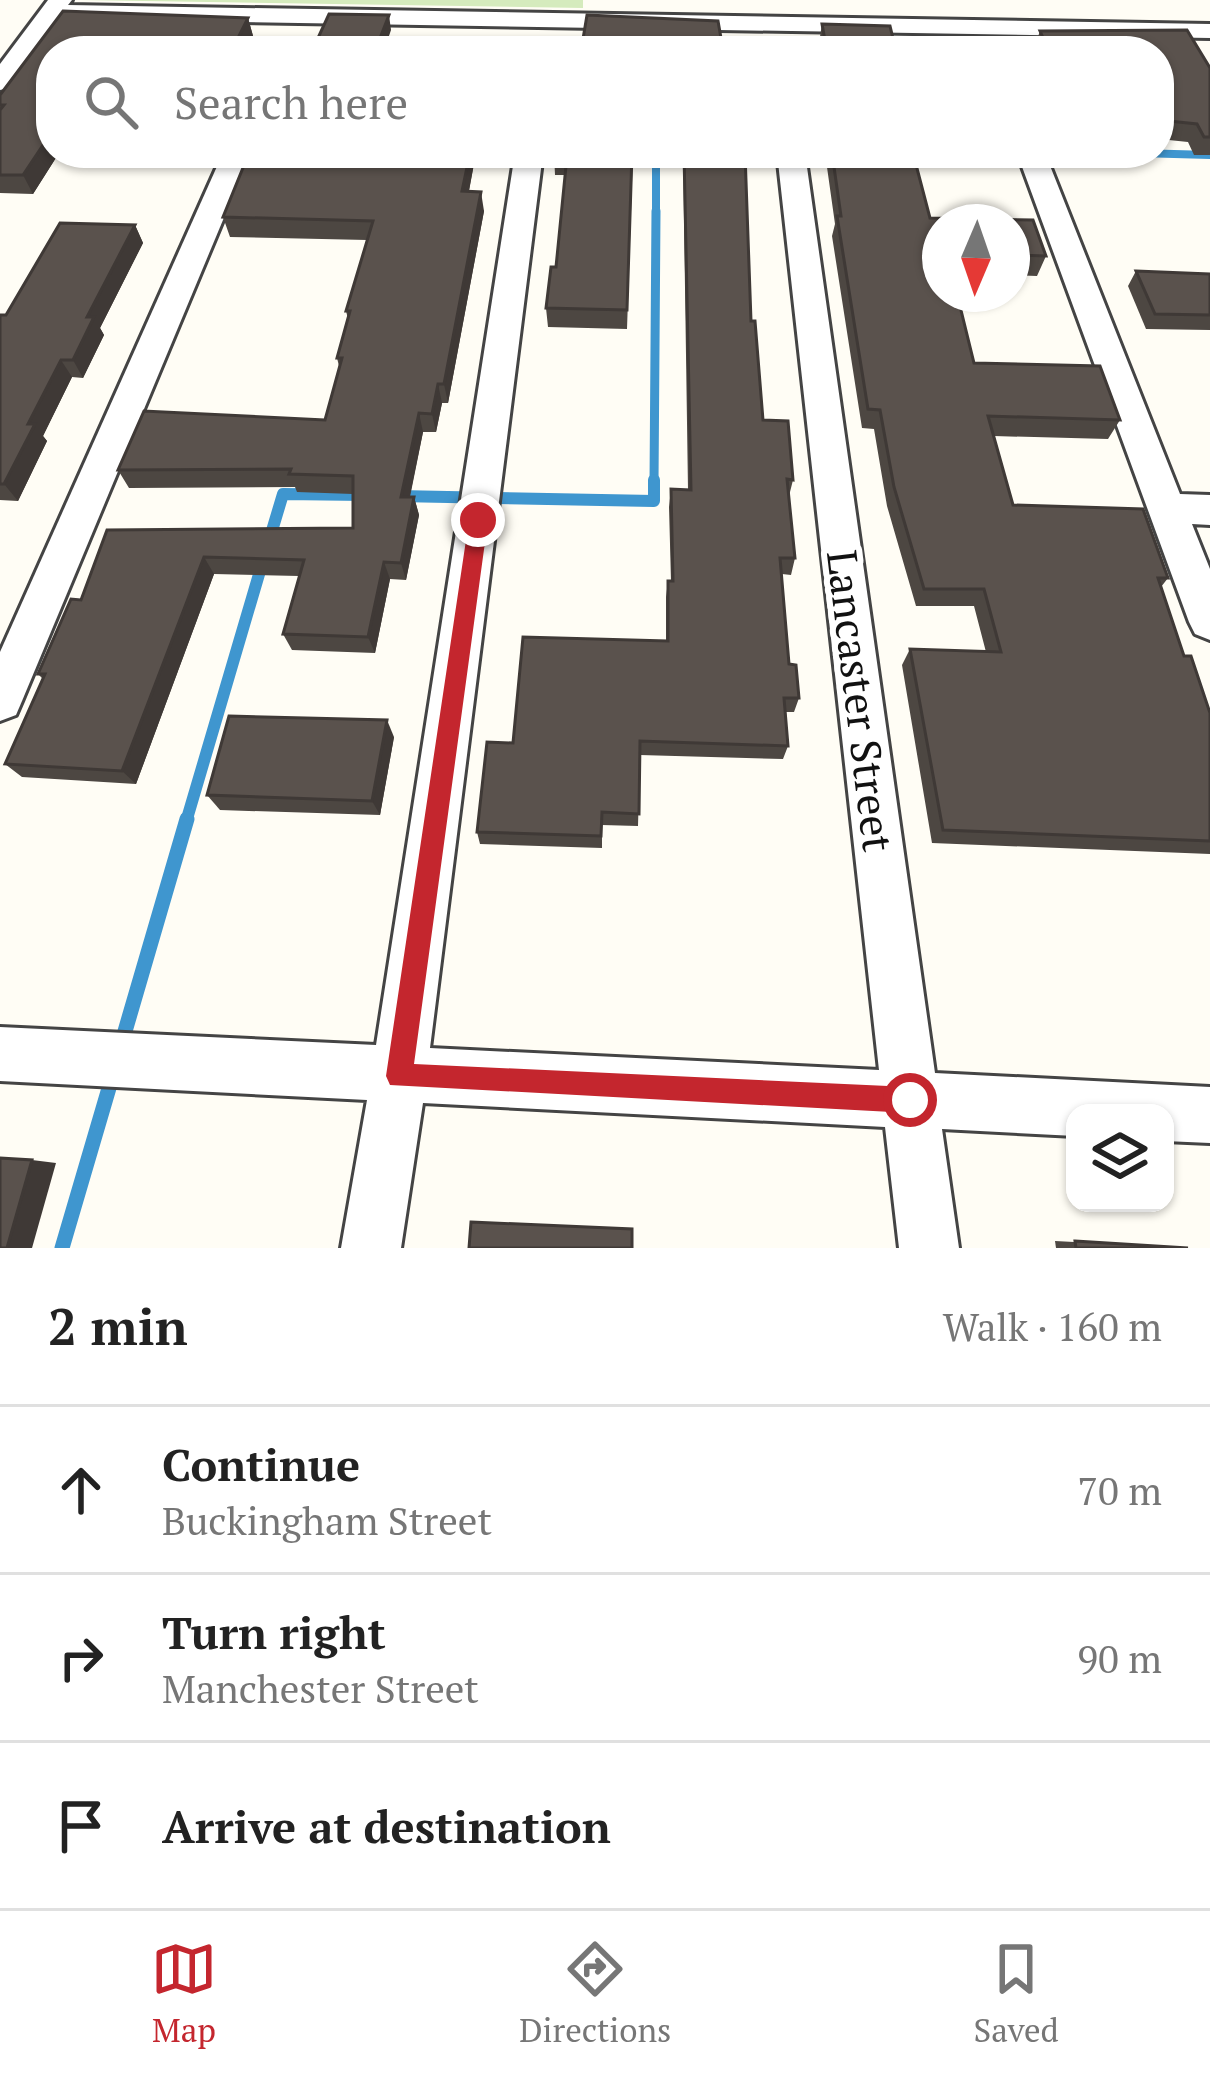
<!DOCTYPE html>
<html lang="en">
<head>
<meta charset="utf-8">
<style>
  body { margin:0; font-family:"PT Serif",serif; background:#f6f6f6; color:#222 }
  .controls { position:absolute; right:36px; bottom:36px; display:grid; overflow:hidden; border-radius:24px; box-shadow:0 3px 9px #0004 }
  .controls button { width:108px; height:108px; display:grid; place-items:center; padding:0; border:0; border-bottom:3px solid #e0e0e0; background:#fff; color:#222; font:60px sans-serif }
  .compass { position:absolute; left:922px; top:204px; width:108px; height:108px; border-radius:50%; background:#fff; box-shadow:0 3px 9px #0004; rotate:182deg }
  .stop { position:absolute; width:36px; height:36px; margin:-27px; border:9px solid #c4262e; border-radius:50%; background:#fff }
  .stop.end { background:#c4262e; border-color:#fff; box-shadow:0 3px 12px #0008 }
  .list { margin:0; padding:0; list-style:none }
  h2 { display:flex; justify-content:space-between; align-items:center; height:156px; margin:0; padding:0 48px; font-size:51px }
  h2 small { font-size:39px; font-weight:400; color:#767676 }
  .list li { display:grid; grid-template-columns:78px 1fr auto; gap:36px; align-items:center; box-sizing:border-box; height:168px; padding:0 48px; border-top:3px solid #e0e0e0 }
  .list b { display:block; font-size:45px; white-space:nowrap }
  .list p { margin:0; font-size:39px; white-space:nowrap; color:#767676 }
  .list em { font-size:39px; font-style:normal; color:#767676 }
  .icon { flex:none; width:66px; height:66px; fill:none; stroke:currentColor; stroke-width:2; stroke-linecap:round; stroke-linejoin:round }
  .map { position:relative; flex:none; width:1210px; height:1248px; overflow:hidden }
  .search { position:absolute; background:#fff; box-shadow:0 3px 9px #0004; left:36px; right:36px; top:36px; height:132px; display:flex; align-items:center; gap:30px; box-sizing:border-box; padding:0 42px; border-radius:48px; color:#767676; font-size:45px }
  .sheet { height:660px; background:#fff }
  nav { display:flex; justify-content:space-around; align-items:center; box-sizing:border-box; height:168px; border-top:3px solid #e0e0e0; background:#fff; font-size:33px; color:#767676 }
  nav a { display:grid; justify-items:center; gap:6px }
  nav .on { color:#c4262e }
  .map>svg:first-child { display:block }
  .green { fill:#d5ebbd }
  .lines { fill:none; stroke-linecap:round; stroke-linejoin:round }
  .stream-far3 { stroke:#3f96cf; stroke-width:8 }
  .stream-far2 { stroke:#3f96cf; stroke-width:9 }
  .stream-far1 { stroke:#3f96cf; stroke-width:12 }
  .stream { stroke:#3f96cf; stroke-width:15 }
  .street-casing { stroke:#444; stroke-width:6 }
  .street { fill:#fff; fill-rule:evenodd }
  .wall { fill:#4d4742 }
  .shaded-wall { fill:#3f3936 }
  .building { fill:#5a524d; stroke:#3f3936; stroke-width:3 }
  .route { fill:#c4262e }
  .labels { text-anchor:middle; stroke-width:12; stroke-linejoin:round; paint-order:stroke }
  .street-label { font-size:42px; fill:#111; stroke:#fff }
</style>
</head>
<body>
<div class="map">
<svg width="1210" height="1248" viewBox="0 0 1210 1248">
  <rect width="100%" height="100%" fill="#fffdf5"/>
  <path class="green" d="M80,0H583V8Z"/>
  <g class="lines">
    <g class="stream-far3">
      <path d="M1138,153L1210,155"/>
      <path d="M656,214V153"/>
    </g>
    <path class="stream-far2" d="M654,483L656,211"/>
    <g class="stream-far1">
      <path d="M398,496L654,501V480"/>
      <path d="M268,544L283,494L365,495"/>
      <path d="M186,822L262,564"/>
    </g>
    <g class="stream">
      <path d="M121,1045L187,819"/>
      <path d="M62,1248L114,1071"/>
    </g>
    <defs>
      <g id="street">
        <path d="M48,0H72L68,5L1210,24V38L58,19L9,88L0,90V64Z"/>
        <path d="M223,153H251L22,701L16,715L0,721V652Z"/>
        <path d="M515,153H543L430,1048L879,1070L777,153H805L935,1073L1210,1087V1143L1165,1141V1113H1075V1136L942,1129L959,1248H899L885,1127L423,1103L401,1248H341L367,1100L0,1081V1027L376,1045Z"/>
        <path d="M1017,153H1045L1180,494L1210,495V525L1192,524L1210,569V640L1195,634L1189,622Z"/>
      </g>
    </defs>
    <use href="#street" class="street-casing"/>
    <use href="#street" class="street"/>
  </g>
  <g class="wall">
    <path d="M63,11L248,18L253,36L246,51H51V153H59L33,194L0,193V95Z"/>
    <path d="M822,24L896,51H820L819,43Z"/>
    <path d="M1187,30L1210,68V155H1194L1188,142L1159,139V51H1035L1034,48L1040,31Z"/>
    <path d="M249,153H476L469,191L484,211L448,403H442L436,432H423L410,497H414L419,515L406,580L390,579L375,653L292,650L283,634L299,576L214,574L136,784L22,777L5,764L43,679L38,674L81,600L107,530L353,528V494L297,492L295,487L129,488L118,470L325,420L339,366L337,358L348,319L346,311L367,240L230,237L223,217Z"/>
    <path d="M554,153H633L627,329L548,327L546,308L556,267L565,175H555Z"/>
    <path d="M683,153H745L751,321L763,420L793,480L789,496L795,558L791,575L782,574L789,664L799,698L794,712H786L788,746L783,759L640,755L638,826L602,825V848L480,844L477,832L513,743L666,641V597L668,581H671L669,507L671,489L688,490Z"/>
    <path d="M825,153H913L930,218L1033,220L1046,256L1037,276L1012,275V222H940V294H957L974,363L1100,366L1120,420L1108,439L994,436L1013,505L1143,509L1168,578L1161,587L1184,656H1191L1210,713V854L932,843L902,665L910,649L986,652L974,606H916L887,506L874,429L862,428L832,236L835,224Z"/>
    <path d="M135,225L143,243L100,328L104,335L83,378L72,377L43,436L47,441L18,501L0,500V315H6Z"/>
    <path d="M1136,271L1210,274V330L1146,329L1128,286Z"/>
    <path d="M394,737L380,815L220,810L207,795Z"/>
    <path d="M1055,1241L1188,1248H1056Z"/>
  </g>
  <g class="shaded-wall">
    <path d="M389,15L391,30L384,51H375Z"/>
    <path d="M248,18L253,36L246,51H232Z"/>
    <path d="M50,133L51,153H59L33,194L23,175Z"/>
    <path d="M470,153H476L465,211L462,191Z"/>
    <path d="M481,192L484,211L448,403L444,384Z"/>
    <path d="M135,225L143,243L100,328L104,335L83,378L73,360L87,317Z"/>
    <path d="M61,360L72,377L43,436L47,441L18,501L4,484L28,424Z"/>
    <path d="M438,384L442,403L436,432L432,414Z"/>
    <path d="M419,413L423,432L406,514L401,497Z"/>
    <path d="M414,497L419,515L406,580L401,563Z"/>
    <path d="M204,557L214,574L136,784L122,771Z"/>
    <path d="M384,562L390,579L375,653L368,637Z"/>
    <path d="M387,720L394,737L380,815L372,801Z"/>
    <path d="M32,1160L56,1163L32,1248H7Z"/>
  </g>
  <g class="building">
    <path d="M63,11L248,18L232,50L241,51H51V133L23,175H0V110L4,105H0V95Z"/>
    <path d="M329,14L389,15L375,51H312Z"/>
    <path d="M587,15L718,21L721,38L744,39L745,51H581Z"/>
    <path d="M822,24L890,26L896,51H827Z"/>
    <path d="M1187,30L1210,68V137H1204L1197,124L1159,120V51H1049L1040,31Z"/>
    <path d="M249,153H470L462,191L481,192L444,384H438L432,414L419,413L401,497H414L401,563L384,562L368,637L283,634L304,560L204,557L122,771L5,764L45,674H38L71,599L81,600L107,530L353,528V476L289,474L291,469L118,470L144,411L325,420L342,358H337L350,311H346L373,221L223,217Z"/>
    <path d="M554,153H632L627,310L546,308L551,267H556L567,156H554Z"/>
    <path d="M684,153H745L751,321H755L763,420L788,421L793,480L787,479L795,558H780L789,664L796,665L799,698H784L788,746L640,741L639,814L602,812L601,836L477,832L487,742L513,743L523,637L668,641V581H673L671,489L691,490Z"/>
    <path d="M832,153H913L930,218L1033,220L1046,256L1012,255V222H940V294H957L974,363L1100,366L1120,420L988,416L1013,505L1143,509L1168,578H1158L1184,656H1191L1210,713V841L943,830L910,649L1001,652L984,589H924L894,487L880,410L868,409L837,216H841Z"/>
    <path d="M60,223L135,225L87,317H94L73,360H61L28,424H35L4,484H0V315H6Z"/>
    <path d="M1136,271L1210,274V315L1155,314Z"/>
    <path d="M229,716L387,720L372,801L207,795Z"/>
    <path d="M0,1158L32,1160L7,1248H0Z"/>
    <path d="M471,1222L632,1229V1248H469Z"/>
    <path d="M1075,1241L1188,1248H1076Z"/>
  </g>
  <path class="route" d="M478,513L488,520L414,1064L910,1087L919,1091L923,1100L919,1110L910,1113L390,1085L386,1076L469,520Z"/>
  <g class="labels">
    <g class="street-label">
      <text transform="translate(860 701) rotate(83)" y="15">Lancaster Street</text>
    </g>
  </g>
</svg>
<div class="controls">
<button><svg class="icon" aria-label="layers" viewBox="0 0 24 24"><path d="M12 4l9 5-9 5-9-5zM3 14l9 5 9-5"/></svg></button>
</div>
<svg class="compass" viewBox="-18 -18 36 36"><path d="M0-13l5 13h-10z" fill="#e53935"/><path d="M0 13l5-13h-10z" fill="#767676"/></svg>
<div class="stop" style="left:910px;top:1100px"></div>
<div class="stop end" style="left:478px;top:520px"></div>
<div class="search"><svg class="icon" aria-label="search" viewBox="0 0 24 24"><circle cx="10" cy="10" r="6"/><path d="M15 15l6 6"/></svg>Search here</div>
</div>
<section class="sheet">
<h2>2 min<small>Walk · 160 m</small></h2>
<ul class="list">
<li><svg class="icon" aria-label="ahead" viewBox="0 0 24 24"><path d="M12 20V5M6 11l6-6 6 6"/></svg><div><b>Continue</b><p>Buckingham Street</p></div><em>70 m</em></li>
<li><svg class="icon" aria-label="right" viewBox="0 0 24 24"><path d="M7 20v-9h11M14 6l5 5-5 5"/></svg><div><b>Turn right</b><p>Manchester Street</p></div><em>90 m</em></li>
<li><svg class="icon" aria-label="arrive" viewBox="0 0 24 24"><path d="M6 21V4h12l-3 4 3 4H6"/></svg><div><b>Arrive at destination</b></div></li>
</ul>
</section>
<nav>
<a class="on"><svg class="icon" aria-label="map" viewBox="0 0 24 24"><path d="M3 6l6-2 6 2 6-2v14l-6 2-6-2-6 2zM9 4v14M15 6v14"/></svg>Map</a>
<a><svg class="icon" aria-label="directions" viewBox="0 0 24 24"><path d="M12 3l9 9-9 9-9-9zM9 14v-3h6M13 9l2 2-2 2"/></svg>Directions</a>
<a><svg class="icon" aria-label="saved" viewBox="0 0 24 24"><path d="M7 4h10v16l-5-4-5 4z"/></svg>Saved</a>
</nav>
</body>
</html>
